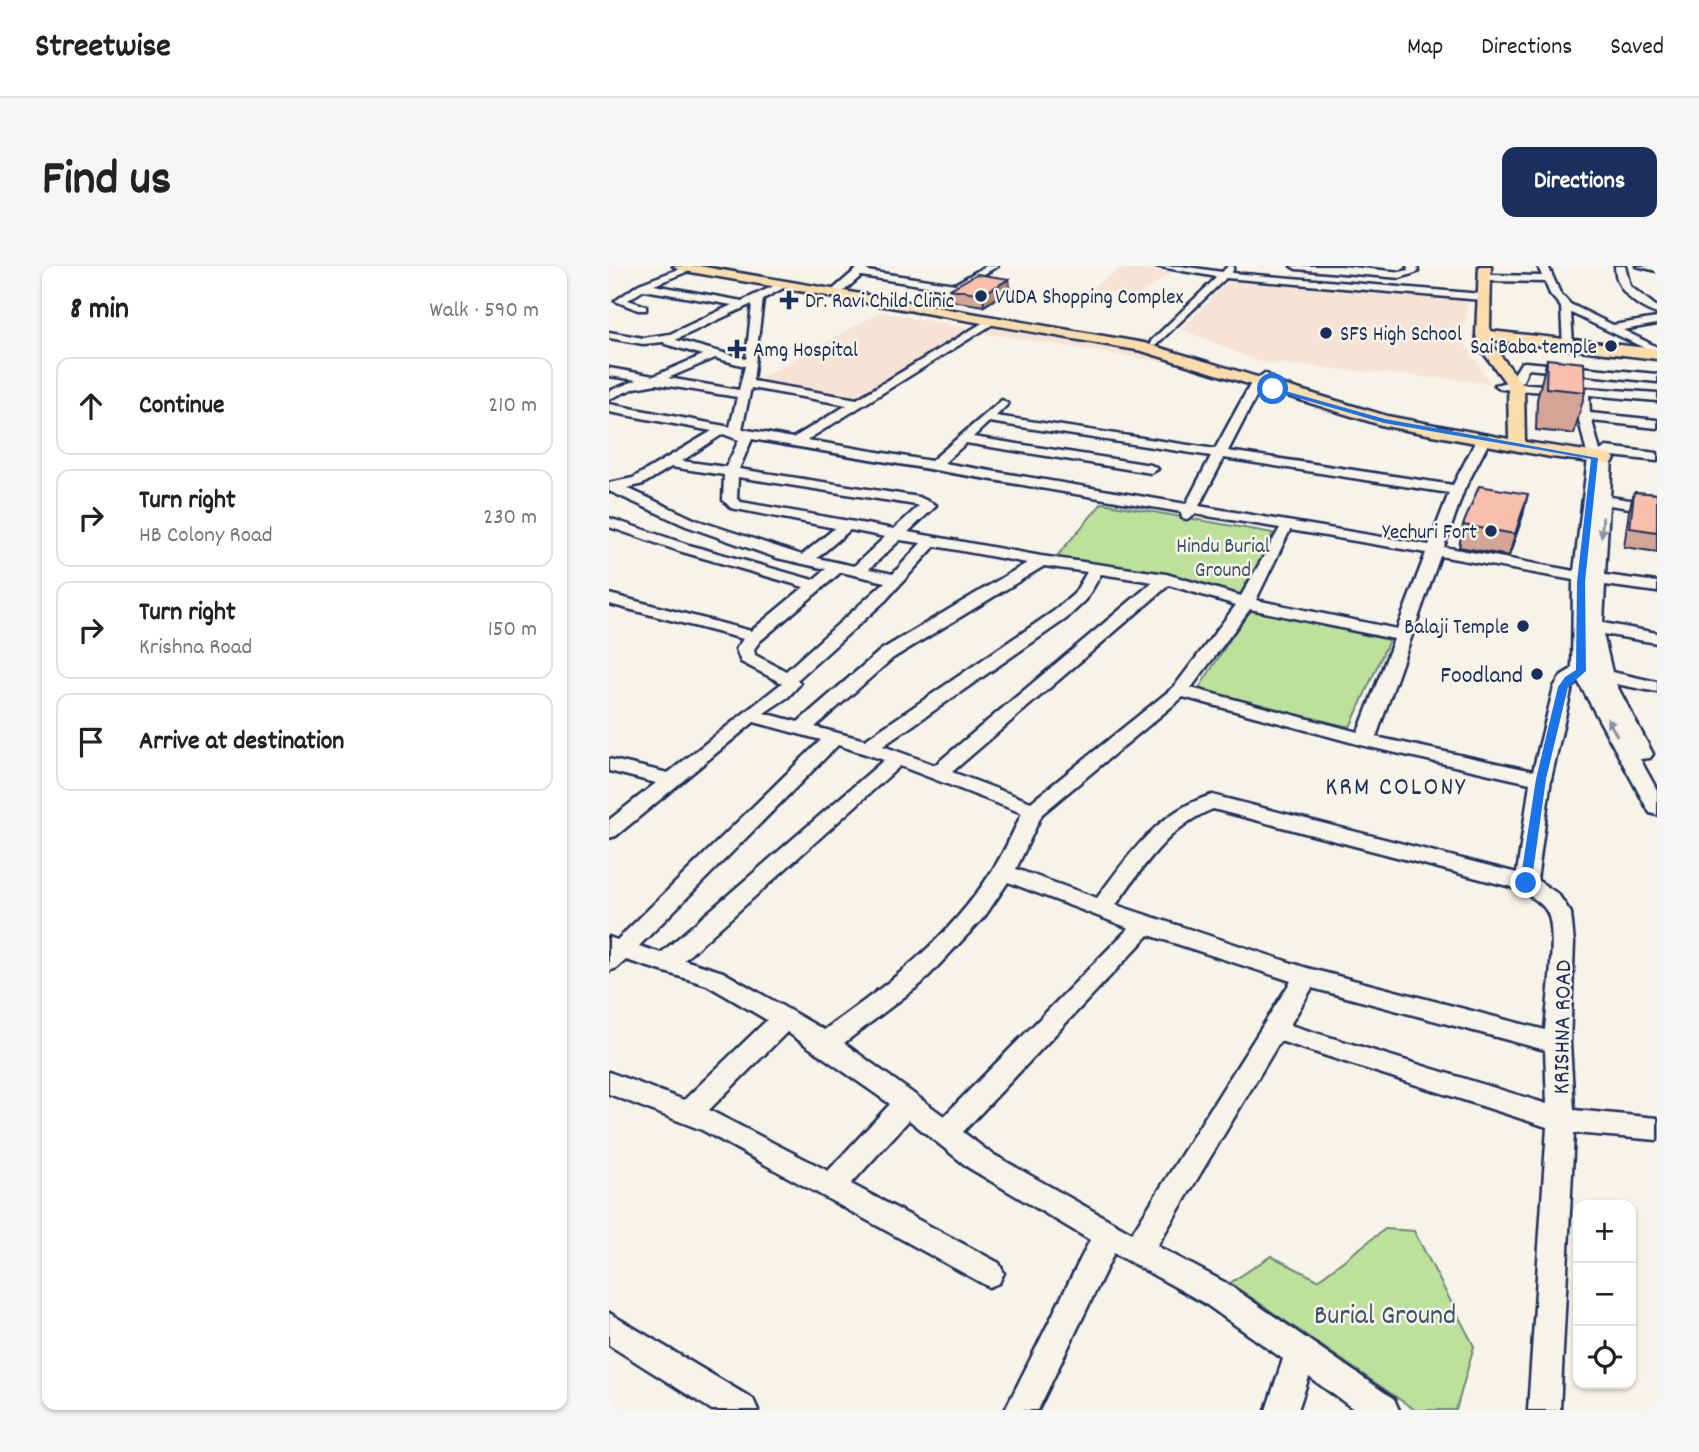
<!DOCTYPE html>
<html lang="en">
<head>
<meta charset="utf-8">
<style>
  body { margin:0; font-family:Dekko,sans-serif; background:#f6f6f6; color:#222 }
  .controls { position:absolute; right:21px; bottom:21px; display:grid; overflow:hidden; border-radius:14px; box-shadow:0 2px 5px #0004 }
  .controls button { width:63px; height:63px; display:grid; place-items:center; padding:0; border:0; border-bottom:2px solid #e0e0e0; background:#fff; color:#222; font:35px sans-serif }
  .stop { position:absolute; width:21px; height:21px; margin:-16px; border:5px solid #1a73e8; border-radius:50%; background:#fff }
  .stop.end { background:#1a73e8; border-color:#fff; box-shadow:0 2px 7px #0008 }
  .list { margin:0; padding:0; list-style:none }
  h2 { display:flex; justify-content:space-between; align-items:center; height:91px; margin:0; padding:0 28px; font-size:30px }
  h2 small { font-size:23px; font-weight:400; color:#767676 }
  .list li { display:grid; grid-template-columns:46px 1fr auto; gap:21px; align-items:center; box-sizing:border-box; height:98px; margin:0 14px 14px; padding:0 14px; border:2px solid #e0e0e0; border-radius:14px }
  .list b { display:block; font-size:26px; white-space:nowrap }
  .list p { margin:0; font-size:23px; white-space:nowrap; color:#767676 }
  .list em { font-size:23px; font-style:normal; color:#767676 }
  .icon { flex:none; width:38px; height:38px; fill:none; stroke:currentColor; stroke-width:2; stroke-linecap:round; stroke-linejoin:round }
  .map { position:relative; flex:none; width:1048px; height:1144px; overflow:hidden; border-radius:14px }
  header { display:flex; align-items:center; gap:42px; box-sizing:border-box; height:98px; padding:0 35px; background:#fff; border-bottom:2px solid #e0e0e0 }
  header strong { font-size:33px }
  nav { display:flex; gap:38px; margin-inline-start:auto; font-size:24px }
  .intro { display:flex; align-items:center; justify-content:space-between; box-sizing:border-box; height:168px; padding:0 42px }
  h1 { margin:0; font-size:49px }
  .button { padding:18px 32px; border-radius:14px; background:#1b2f5e; color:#fff; font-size:24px; font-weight:700 }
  main { display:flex; gap:42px; padding:0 42px }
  aside { flex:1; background:#fff; border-radius:14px; box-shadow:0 2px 5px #0004 }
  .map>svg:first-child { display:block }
  .built { fill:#f7e3d6 }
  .green { fill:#bde19b; stroke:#6c887c; stroke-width:2 }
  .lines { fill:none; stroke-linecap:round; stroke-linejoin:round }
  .minor-casing { stroke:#1b2f5e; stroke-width:5 }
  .major-casing { stroke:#1b2f5e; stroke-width:5 }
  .minor { fill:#f7f3e8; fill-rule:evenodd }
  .major { fill:#fbddab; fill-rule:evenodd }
  .wall { fill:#d4a494; stroke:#1b2f5e; stroke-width:2 }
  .shaded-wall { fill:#ad8678; stroke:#1b2f5e; stroke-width:2 }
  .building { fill:#f7bfac; stroke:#1b2f5e; stroke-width:2 }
  .oneway { fill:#8991a3 }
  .route { fill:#1a73e8 }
  .poi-dot { fill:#1b2f5e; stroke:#f7f3e8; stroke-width:2.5 }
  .labels { text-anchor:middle; stroke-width:5; stroke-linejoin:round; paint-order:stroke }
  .far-poi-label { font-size:21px; fill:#1b2f5e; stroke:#f7f3e8; text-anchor:start }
  .far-park-label { font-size:21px; fill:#3b536a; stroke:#f7f3e8 }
  .poi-label { font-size:24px; fill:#1b2f5e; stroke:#f7f3e8; text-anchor:end }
  .street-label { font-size:24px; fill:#1b2f5e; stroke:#f7f3e8 }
  .neighbourhood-label { font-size:26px; letter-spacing:2px; fill:#1b2f5e; stroke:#f7f3e8 }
  .near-park-label { font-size:28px; fill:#3b536a; stroke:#f7f3e8 }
</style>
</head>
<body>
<header>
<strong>Streetwise</strong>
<nav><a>Map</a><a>Directions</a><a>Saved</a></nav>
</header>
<div class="intro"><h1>Find us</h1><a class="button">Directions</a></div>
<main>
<aside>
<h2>8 min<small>Walk · 590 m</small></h2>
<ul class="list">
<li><svg class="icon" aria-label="ahead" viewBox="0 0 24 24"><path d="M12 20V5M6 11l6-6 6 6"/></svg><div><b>Continue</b></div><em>210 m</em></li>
<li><svg class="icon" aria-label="right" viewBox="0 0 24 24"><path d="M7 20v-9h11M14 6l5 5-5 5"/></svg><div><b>Turn right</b><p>HB Colony Road</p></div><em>230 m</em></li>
<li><svg class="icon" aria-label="right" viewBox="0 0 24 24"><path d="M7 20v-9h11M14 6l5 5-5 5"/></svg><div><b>Turn right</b><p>Krishna Road</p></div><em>150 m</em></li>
<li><svg class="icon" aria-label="arrive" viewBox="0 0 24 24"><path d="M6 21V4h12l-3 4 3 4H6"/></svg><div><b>Arrive at destination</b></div></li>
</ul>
</aside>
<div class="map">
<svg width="1048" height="1144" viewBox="0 0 1048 1144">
  <rect width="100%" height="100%" fill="#f7f3e8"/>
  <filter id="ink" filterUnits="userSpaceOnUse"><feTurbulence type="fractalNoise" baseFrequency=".0143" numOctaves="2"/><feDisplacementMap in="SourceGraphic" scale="14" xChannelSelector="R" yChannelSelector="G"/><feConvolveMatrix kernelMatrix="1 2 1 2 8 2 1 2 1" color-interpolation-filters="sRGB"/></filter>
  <g filter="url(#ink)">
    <g class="built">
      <path d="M516,0L562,7L529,30L481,23Z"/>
      <path d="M622,13L860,33L853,73L881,117L651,96L572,63Z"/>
      <path d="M272,46L367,63L249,136L146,115Z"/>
      <path d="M388,60L536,84L572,95L565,98L375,67Z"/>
    </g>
    <g class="green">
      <path d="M493,237L664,267L635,330L543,307L447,291Z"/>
      <path d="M640,344L780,374L741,461L588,425Z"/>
      <path d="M776,963L805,965L865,1080L847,1144H806L621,1017L662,990L709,1014Z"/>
    </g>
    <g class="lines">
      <defs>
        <g id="minor">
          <path d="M78,0H92L45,19L133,35L169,18L178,20L154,33L144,115L248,133L380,53L389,55L198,174L322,195L393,134L399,138L387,150L606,183L642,117L656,107L662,111L653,119L619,185L844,219L869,171H879L881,174L855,224L835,281L965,305L979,192L969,150L968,128L892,123L886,119L898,116L899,111L904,110L912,97L916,96L1048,108V116L919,103L914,115L907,117L1048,127V135L980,129L981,147L1048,154V162L983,155L991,185L997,181L1048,187V195L1003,190L1001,231L1048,238V246L1000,239L996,309L1048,316V326L996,319L994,357L1048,367V377L994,368L1003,406L1048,416V426L1007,418L1044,488L1041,492L1031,493L1048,524V549L1041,547L1038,542L969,415L963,421L942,513L928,614L949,628L962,647L965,677L961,777L965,844L1048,852V874L965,867L951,1144H919L938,861L671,775L548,980L617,1017L785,1133L790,1144H746L700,1111L689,1144H657L674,1093L595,1037L505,987L429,1144H396L481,974L360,902L300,854L242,918L390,997L395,1007L390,1017L380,1021L93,864L0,828V806L75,834L158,754L98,719L17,694L8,702L0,705V671L8,674L212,474L145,456L7,570L0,572V554L47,517L0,505V493L59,507L173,417L132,396L127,383L134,373L0,338V328L142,365L195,321L70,285L0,261V252L80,279L204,314L217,303L168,292L77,260L0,225V217L24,212L103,165L0,146V138L121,161L128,131L47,118L26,122L0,133V125L28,114L0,110V102L45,110L94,89L56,78L55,76L34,78L0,72V66L34,72L61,68L123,39L35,24L19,34L37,40V44H29L6,35L30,18ZM143,38L137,93L67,74L68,73ZM106,92L136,100L130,124L59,112ZM142,122L238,139L184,172L133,163ZM380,156L602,190L577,238L335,197L357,177L542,207L549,203L542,199L364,171ZM114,168L130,174L117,201L73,195ZM143,173L572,246L573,252L578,253L586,248L671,262L632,330L557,308L432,290L299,266L325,242L327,239L310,231L130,203ZM615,192L840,227L820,279L590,240ZM62,201L115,209L114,234L122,242L226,262L193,289L87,254L18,222L34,218ZM129,211L307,239L310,240L285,263L132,236L128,233ZM241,264L276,271L245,300L208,292ZM681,264L817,287L788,363L647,334ZM291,274L312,277L284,308L260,303ZM326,280L418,297L272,384L189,456L155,447L179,431L191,418L188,414L276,335ZM831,290L964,314L963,403L953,409L945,421L924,505L767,471ZM435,300L478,306L465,328L445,345L256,474L206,461L284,392ZM232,306L276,316L177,405L146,389L145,383L151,375ZM492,308L544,316L326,499L274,480L457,353L477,334ZM560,319L627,339L565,421L422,536L343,506ZM641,343L785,373L749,466L582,422ZM574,431L756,480L921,517L908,607L603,529C550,544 519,590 488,632L407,603L433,548ZM229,479L275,494L52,687L30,680ZM291,500L413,547C404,566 395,587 383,605C339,674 281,717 215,764L114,706L75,694ZM604,543L910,623C919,629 935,637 939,648C948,667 938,739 936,764L698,702L507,639C533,602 560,560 604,543ZM399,616L520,662L335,850L235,777L312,718L376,650ZM540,669L682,715L523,967L380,886L354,866ZM703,722L936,784L938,838L681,759ZM178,766L281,838L219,905L100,844Z"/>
          <path d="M251,0H262L258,5L346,18L377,0H389L309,46L305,45V41L337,23L252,10L228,31H220V27Z"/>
          <path d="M546,0H572L613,6L619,0H625L623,7L873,28L878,31L873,34L617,12L546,80L542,79V75L608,11Z"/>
          <path d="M682,0H733L791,6L799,4L798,0H808L809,6L791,12L687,3Z"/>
          <path d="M929,0H939L951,27L961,38L1004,59L1048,52V58L1014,64L1048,81V88L962,47L964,78L954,80L952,41L941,28L936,16L877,15L872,12L877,9L933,10Z"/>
          <path d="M1006,0H1016L1021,20L1048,41V48C1027,41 1006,24 1006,0Z"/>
          <path d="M1027,0H1048V5Z"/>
          <path d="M0,1047L144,1133L149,1144H103L0,1079Z"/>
        </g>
        <path id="major" d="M64,0H90L535,77L778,150L900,173L899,120L871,82L867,69L870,0H882L881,65L1048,83V93L883,74L885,81L915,120L916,176L1003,189L1006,193L1003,197L997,198L942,191L775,160L533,85L70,4Z"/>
      </defs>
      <use href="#minor" class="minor-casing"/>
      <use href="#major" class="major-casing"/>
      <use href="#minor" class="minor"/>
      <use href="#major" class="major"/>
    </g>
    <g class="wall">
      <path d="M400,13L401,24L375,40L342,35L341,23Z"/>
      <path d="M938,93L976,126L965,168L927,164L928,134Z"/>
      <path d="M1025,226L1048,228V286L1015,281L1020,245Z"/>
      <path d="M914,249L900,290L850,281L854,259Z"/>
    </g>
    <g class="shaded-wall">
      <path d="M400,13L401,24L375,40L374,28Z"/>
      <path d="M919,228L914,249L900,290L906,268Z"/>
    </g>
    <g class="building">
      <path d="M368,8L400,13L374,28L341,23Z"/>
      <path d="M938,93L975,97L976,126L937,122Z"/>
      <path d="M870,220L919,228L906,268L854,259Z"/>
      <path d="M1025,226L1048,228V266L1021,262Z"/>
    </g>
    <defs><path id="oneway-solid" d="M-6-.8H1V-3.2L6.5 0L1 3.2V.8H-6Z" transform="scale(1.75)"/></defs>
    <g class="oneway">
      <use href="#oneway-solid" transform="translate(993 261) rotate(94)"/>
      <use href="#oneway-solid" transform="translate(1003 461) rotate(-119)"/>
    </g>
  </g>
  <path class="route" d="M662,121L776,153L989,192L976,316L977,405L959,421L937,513L922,620L917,621L911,617L927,513L949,421L956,411L967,404L968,316L982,193L775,157L662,124Z"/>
  <g class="poi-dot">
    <circle cx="372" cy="30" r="7"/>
    <path d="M176.5 23.5h7v7h7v7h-7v7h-7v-7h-7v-7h7z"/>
    <circle cx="717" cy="67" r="7"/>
    <circle cx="1002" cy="80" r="7"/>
    <path d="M124.5 72.5h7v7h7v7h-7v7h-7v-7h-7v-7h7z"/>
    <circle cx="882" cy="265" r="7"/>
    <circle cx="914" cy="360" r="7"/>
    <circle cx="928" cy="408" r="7"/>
  </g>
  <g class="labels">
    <g class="far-poi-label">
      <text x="386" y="37">VUDA Shopping Complex</text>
      <text x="196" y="41">Dr. Ravi Child Clinic</text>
      <text x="731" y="74">SFS High School</text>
      <text x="988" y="87" text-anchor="end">Sai Baba temple</text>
      <text x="144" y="90">Amg Hospital</text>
      <text x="868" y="272" text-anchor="end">Yechuri Fort</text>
      <text x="900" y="367" text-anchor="end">Balaji Temple</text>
    </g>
    <g class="far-park-label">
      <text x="614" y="286">Hindu Burial<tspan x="614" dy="24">Ground</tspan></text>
    </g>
    <g class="poi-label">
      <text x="914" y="416">Foodland</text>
    </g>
    <g class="street-label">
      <text transform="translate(952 761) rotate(-89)" y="8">KRISHNA ROAD</text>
    </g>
    <g class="neighbourhood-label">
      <text x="787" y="528">KRM COLONY</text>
    </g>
    <g class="near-park-label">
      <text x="776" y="1057">Burial Ground</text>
    </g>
  </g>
</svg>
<div class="controls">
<button>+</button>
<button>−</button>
<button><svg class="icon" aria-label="locate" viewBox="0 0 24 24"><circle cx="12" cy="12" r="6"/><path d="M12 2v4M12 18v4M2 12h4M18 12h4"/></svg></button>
</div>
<div class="stop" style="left:664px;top:123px"></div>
<div class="stop end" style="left:917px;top:617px"></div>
</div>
</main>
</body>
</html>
